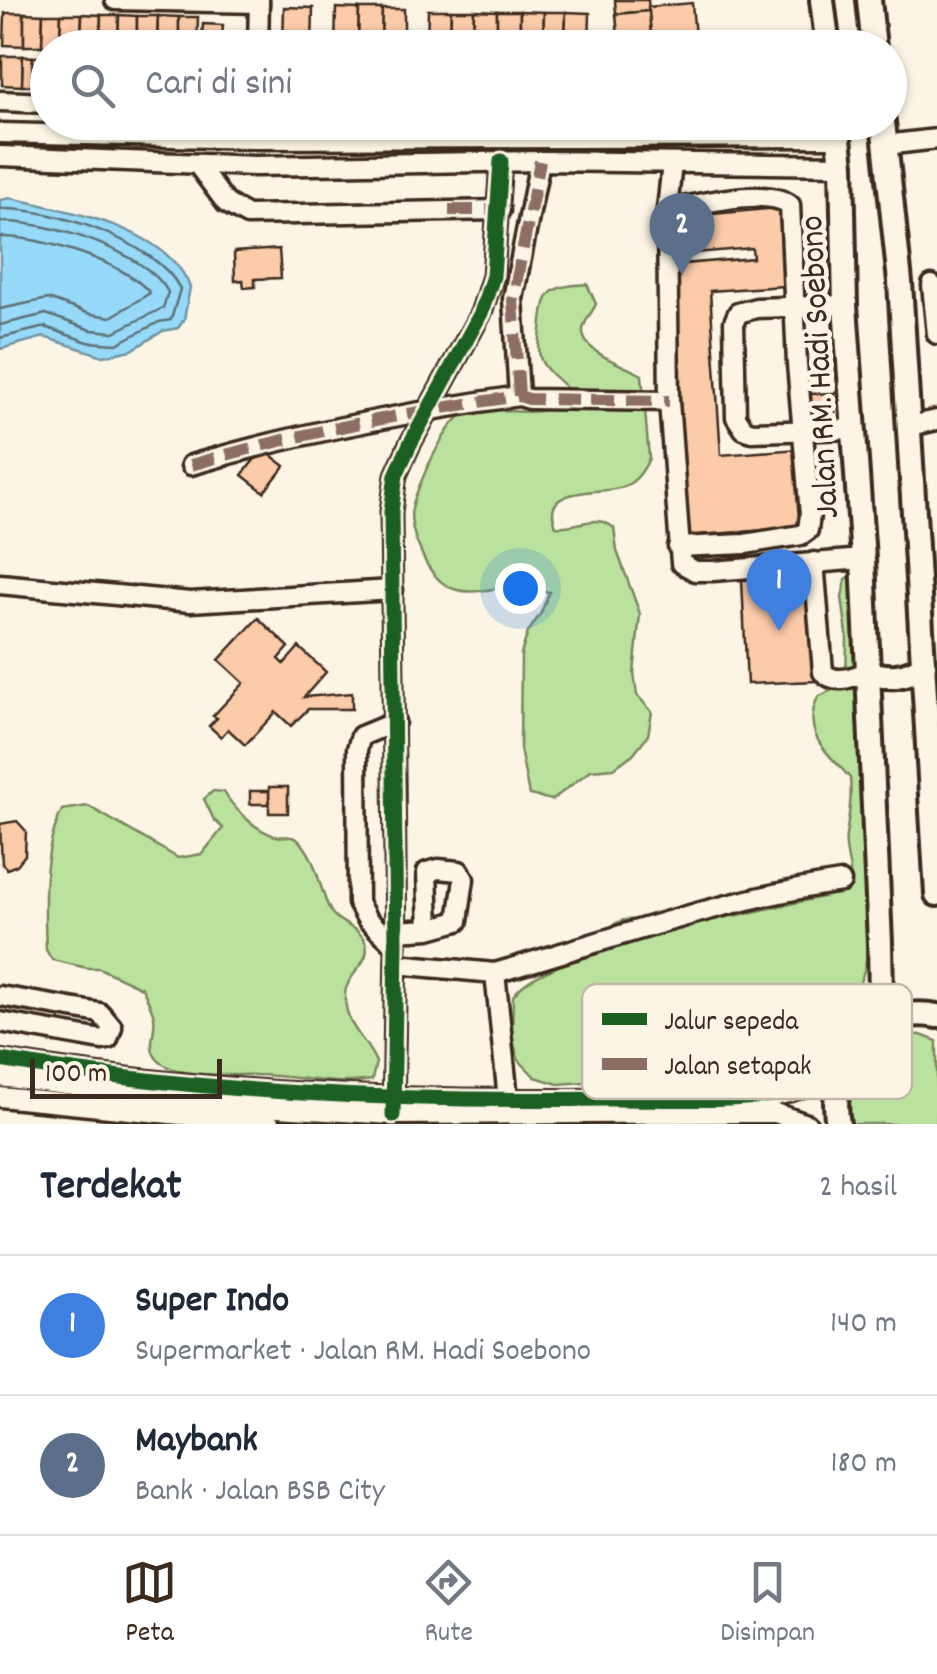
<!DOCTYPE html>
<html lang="id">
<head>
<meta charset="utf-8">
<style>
  body { margin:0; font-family:Dekko,sans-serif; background:#f2f2f3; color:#1f2937 }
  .scale { position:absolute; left:30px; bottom:25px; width:192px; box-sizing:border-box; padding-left:10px; border:5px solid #3b2a1e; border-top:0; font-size:28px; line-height:35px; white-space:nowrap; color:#3b2a1e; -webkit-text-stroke:8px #fcf5e5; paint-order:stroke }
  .you { position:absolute; left:520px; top:588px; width:35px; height:35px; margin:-25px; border:8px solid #fff; border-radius:50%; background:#1a73e8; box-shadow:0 0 0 15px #1a73e833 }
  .badge { display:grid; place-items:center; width:65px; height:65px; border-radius:50%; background:#3b2a1e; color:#fff; font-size:32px; font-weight:700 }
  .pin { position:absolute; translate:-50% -82px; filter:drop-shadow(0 2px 5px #0008) }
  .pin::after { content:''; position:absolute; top:52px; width:35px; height:30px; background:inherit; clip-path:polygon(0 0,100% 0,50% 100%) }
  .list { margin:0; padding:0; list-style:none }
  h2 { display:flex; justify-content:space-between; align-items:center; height:130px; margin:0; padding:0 40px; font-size:42px }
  h2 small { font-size:32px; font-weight:400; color:#747a83 }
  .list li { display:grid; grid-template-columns:65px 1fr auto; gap:30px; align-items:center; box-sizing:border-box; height:140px; padding:0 40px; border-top:2px solid #e0e1e3 }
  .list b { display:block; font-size:38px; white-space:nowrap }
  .list p { margin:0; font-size:32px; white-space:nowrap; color:#747a83 }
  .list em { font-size:32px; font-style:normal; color:#747a83 }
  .icon { flex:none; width:55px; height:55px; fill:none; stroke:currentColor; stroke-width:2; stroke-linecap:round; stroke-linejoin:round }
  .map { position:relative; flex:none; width:937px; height:1124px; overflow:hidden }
  .search { position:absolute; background:#fff; box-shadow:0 2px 8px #0004; left:30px; right:30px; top:30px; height:110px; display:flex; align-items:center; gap:25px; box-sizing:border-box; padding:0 35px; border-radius:55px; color:#747a83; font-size:38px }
  .sheet { height:410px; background:#fff }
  nav { display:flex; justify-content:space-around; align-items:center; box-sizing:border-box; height:140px; border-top:2px solid #e0e1e3; background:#fff; font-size:28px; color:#747a83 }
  nav a { display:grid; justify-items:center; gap:5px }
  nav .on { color:#3b2a1e }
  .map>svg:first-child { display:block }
  .green { fill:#bae29e; stroke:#7a865e; stroke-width:2.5 }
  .water { fill:#96d9f8; stroke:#7293a1; stroke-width:2.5 }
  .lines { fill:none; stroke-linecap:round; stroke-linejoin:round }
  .shore { stroke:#5f7075; stroke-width:2.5 }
  .building { fill:#fbcbaa; stroke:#3b2a1e; stroke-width:2.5 }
  .minor-casing { stroke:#3b2a1e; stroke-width:25 }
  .major-casing { stroke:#3b2a1e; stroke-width:30 }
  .minor { stroke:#fcf5e5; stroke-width:18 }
  .major { stroke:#fcf5e5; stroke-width:22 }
  .quiet { stroke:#8d6e63; stroke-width:12; stroke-dasharray:25 12; stroke-linecap:butt }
  .cycleway-casing { stroke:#fcf5e5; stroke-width:21 }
  .cycleway { stroke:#1b5e20; stroke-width:15 }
  .labels { text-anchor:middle; stroke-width:9; stroke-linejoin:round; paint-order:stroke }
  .street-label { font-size:35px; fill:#3b2a1e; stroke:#fcf5e5 }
  .key { fill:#fcf5e5; stroke:#c2b8a9; stroke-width:2.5 }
  .key-label { font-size:28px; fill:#3b2a1e }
</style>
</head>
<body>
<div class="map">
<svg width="937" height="1124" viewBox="0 0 937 1124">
  <rect width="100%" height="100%" fill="#fcf5e5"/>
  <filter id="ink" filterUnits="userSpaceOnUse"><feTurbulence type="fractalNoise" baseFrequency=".01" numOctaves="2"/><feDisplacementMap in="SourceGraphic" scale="20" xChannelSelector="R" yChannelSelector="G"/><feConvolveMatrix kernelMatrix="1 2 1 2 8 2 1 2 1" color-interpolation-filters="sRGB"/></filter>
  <g filter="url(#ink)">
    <g class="green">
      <path d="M587,284L596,304C593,311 586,319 584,326C575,351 625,365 642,375L649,458C644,470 636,482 623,487C602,495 538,484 556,526C578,529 594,512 614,528L617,551L640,614L634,673L637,695L652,712L648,735L633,754L614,768L591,770L552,800L529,795L520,749L521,654L528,632L541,613L549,592C534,590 518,587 503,588C487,589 473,594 457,590C440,586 427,568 421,552C415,540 409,521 412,508C417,486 448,415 470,411C500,404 554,427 569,391C561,381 547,373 542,362C537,353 540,340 541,330C545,291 546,287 587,284Z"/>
      <path d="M851,576L856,580L871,907C867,936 871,966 855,992L800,1059L780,1072L755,1077L669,1076L558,1084L535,1077L518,1059L512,1036L513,996C529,974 559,969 581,954C598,943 604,926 624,920L734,916L846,892C857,872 843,857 846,836C849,815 852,799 850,778C829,753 800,735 818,697L846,683L847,635L842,597L846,579Z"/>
      <path d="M213,791L224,792C233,808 257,832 276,836C284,838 291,834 298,840C317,856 319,890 330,910C337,924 357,926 364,939C376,960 346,974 345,994C345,1028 363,1034 376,1062L372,1080C333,1087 295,1075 256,1075C233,1074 175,1079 158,1060C145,1046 157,1032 154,1017C152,1007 146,997 142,988L99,968H87L52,960L46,950C44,904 42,852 62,810L88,806L178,858L202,854L223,828L214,820L204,799Z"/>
      <path d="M897,1033L921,1035L937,1041V1124H833L863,1046Z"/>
    </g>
    <path class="water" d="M11,198C67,211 167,227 190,287L184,320L178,328L163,331L132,350L103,356L44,337L0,349V200Z"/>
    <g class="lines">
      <g class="shore">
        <path d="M0,209C50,207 158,242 180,289L171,320L159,322L117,344L88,342L45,327L0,338"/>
        <path d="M0,222C44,220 147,251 168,292L163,308L114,332L91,330L46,314L0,325"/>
        <path d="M0,237C41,236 124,262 150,293L111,317L90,314L48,299L0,309"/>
      </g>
    </g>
    <g class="building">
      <path d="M615,0H648L649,11L616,14Z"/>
      <path d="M692,3L696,48H652L648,7Z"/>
      <path d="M284,7L313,8L312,48H283Z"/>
      <path d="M336,8L359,9L358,48H335Z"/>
      <path d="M359,9H382L381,48H358Z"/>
      <path d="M382,9H404V48H381Z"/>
      <path d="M428,10H451L450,48H427Z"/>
      <path d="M451,10H474L473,48H450Z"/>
      <path d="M474,10L497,11V48H473Z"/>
      <rect x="497" y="11" width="23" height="37"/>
      <path d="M520,11L544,12L543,48H520Z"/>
      <path d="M649,11L652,48H619L616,14Z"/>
      <path d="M544,12H566L565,48H543Z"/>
      <path d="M566,12L590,13L589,48H565Z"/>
      <path d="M5,13H24V46L4,45Z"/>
      <path d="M24,13L43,14L42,46H24Z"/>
      <path d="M43,14H61L60,47L42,46Z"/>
      <path d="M61,14H82L81,47H60Z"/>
      <path d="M82,14L101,15L100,47H81Z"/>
      <path d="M101,15H119L118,48L100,47Z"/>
      <path d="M119,15L137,16V48H118Z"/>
      <path d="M137,16H158L157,48H137Z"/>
      <path d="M158,16L179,17V48H157Z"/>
      <path d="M179,17H198L197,48H179Z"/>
      <path d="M203,24L223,25L222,39L202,38Z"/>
      <path d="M2,56H23L22,86L2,85Z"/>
      <path d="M23,56L33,57L32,86H22Z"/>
      <path d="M33,57H43L42,86H32Z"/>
      <path d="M779,208L784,286L710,291L721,455L798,449L803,527L686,536L671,265L753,258L752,248L673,255L670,218Z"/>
      <path d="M279,249L281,278L255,279V287L244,288L243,280L235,281L234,252Z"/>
      <path d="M834,393L835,412L810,414L809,394Z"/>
      <path d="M263,449L285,466L264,492L242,475Z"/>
      <path d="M812,577L816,681L747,684L742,580Z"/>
      <path d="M258,618L289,647L279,659L284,664L299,647L326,672L304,697L352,693V709H308L291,726L276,712L245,745L228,729L221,737L209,726L217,718L213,716L244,683L219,660Z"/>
      <rect x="269" y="787" width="19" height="26"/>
      <rect x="250" y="791" width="19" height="13"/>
      <path d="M17,821L26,831L25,855L17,865L7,869L2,864L0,824Z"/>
    </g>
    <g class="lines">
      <defs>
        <g id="minor">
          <path d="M115,0L259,3"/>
          <path d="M258,48L259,0"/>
          <path d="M0,101L48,103"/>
          <path d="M0,133L256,139L839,137"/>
          <path d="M885,145L937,139"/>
          <path d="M0,156L255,166L540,161L842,165"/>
          <path d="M672,163L667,210L669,401L681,563L695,571H713L863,559"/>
          <path d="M197,164L226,203L247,215L500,210"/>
          <path d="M667,210C697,205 766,186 790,205L797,364L810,515L808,530L801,535L745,544L678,547"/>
          <path d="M932,285L937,334"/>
          <path d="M845,305L756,308L738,313L734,322L736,417L744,429L752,432L854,429"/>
          <path d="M519,396L513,299L540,161"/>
          <path d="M910,426L937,420"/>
          <path d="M191,465C298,433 409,412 519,396L529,399L669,401"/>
          <path d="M814,562L823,672C835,685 853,677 867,672"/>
          <path d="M0,584L190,602L393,590"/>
          <path d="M395,722L361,736L357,749L358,903L367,919L396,946"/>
          <path d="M395,931L429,929L458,921L464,879L459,871L438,869L427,872L429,929"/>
          <path d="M396,964L495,973L509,1109"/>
          <path d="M495,973C609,940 723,899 841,882"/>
          <path d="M0,996L100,1013L112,1027L108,1039L102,1040L0,1022"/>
          <path d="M0,1060C201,1093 401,1102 604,1099C657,1098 737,1104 786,1092C806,1088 823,1077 841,1067"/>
          <path d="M0,1077L242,1106L393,1115L743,1113H775L807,1124"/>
          <path d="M0,1097L270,1124"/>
          <path d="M393,1115L396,946L391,512L396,475L410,444L481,313L493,276L501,161"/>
        </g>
        <g id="major">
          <path d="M822,0L828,48"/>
          <path d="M869,0L874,48"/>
          <path d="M837,122L842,165L845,305L863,559L880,943L881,998L875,1028"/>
          <path d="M883,122L900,282L937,894"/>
          <path d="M867,672C889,679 905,678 924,665"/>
          <path d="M838,1124C826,1064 873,1003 937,1016"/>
        </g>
      </defs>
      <use href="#minor" class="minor-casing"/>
      <use href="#major" class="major-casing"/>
      <use href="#minor" class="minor"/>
      <use href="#major" class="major"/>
      <g class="quiet">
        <path d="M449,210H500"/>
        <path d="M519,396L513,299L540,161"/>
        <path d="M191,465C298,433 409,412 519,396L529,399L669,401"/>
      </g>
      <defs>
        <g id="cycleway">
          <path d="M0,1060C201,1093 401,1102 604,1099C657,1098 737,1104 786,1092C806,1088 823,1077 841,1067"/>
          <path d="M393,1115L396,946L391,512L396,475L410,444L481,313L493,276L501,161"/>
        </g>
      </defs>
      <use href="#cycleway" class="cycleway-casing"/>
      <use href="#cycleway" class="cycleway"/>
    </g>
  </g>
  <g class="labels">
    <g class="street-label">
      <text transform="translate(817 367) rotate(-93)" y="12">Jalan RM. Hadi Soebono</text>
    </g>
  </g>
  <rect x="582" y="984" width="330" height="115" rx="15" class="key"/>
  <rect x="602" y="1013" width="45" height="12" fill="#1b5e20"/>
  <rect x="602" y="1058" width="45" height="12" fill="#8d6e63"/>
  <g class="key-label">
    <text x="664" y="1029">Jalur sepeda</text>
    <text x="664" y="1074">Jalan setapak</text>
  </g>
</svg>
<div class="scale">100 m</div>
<div class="you"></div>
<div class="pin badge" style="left:779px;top:631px;background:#3f7fe0">1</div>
<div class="pin badge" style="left:682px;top:275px;background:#5c6f8a">2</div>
<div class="search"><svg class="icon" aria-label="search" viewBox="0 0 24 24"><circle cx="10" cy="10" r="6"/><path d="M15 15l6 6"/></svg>Cari di sini</div>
</div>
<section class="sheet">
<h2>Terdekat<small>2 hasil</small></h2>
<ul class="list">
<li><span class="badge" style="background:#3f7fe0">1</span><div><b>Super Indo</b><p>Supermarket · Jalan RM. Hadi Soebono</p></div><em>140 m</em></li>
<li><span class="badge" style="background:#5c6f8a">2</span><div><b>Maybank</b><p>Bank · Jalan BSB City</p></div><em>180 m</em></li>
</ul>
</section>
<nav>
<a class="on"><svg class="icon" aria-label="map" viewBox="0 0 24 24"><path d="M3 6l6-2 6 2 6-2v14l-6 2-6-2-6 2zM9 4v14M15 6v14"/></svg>Peta</a>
<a><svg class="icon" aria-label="directions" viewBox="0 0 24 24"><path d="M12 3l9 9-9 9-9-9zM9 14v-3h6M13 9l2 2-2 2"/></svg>Rute</a>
<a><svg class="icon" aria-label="saved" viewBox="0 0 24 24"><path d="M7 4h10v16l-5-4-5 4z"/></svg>Disimpan</a>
</nav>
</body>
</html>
